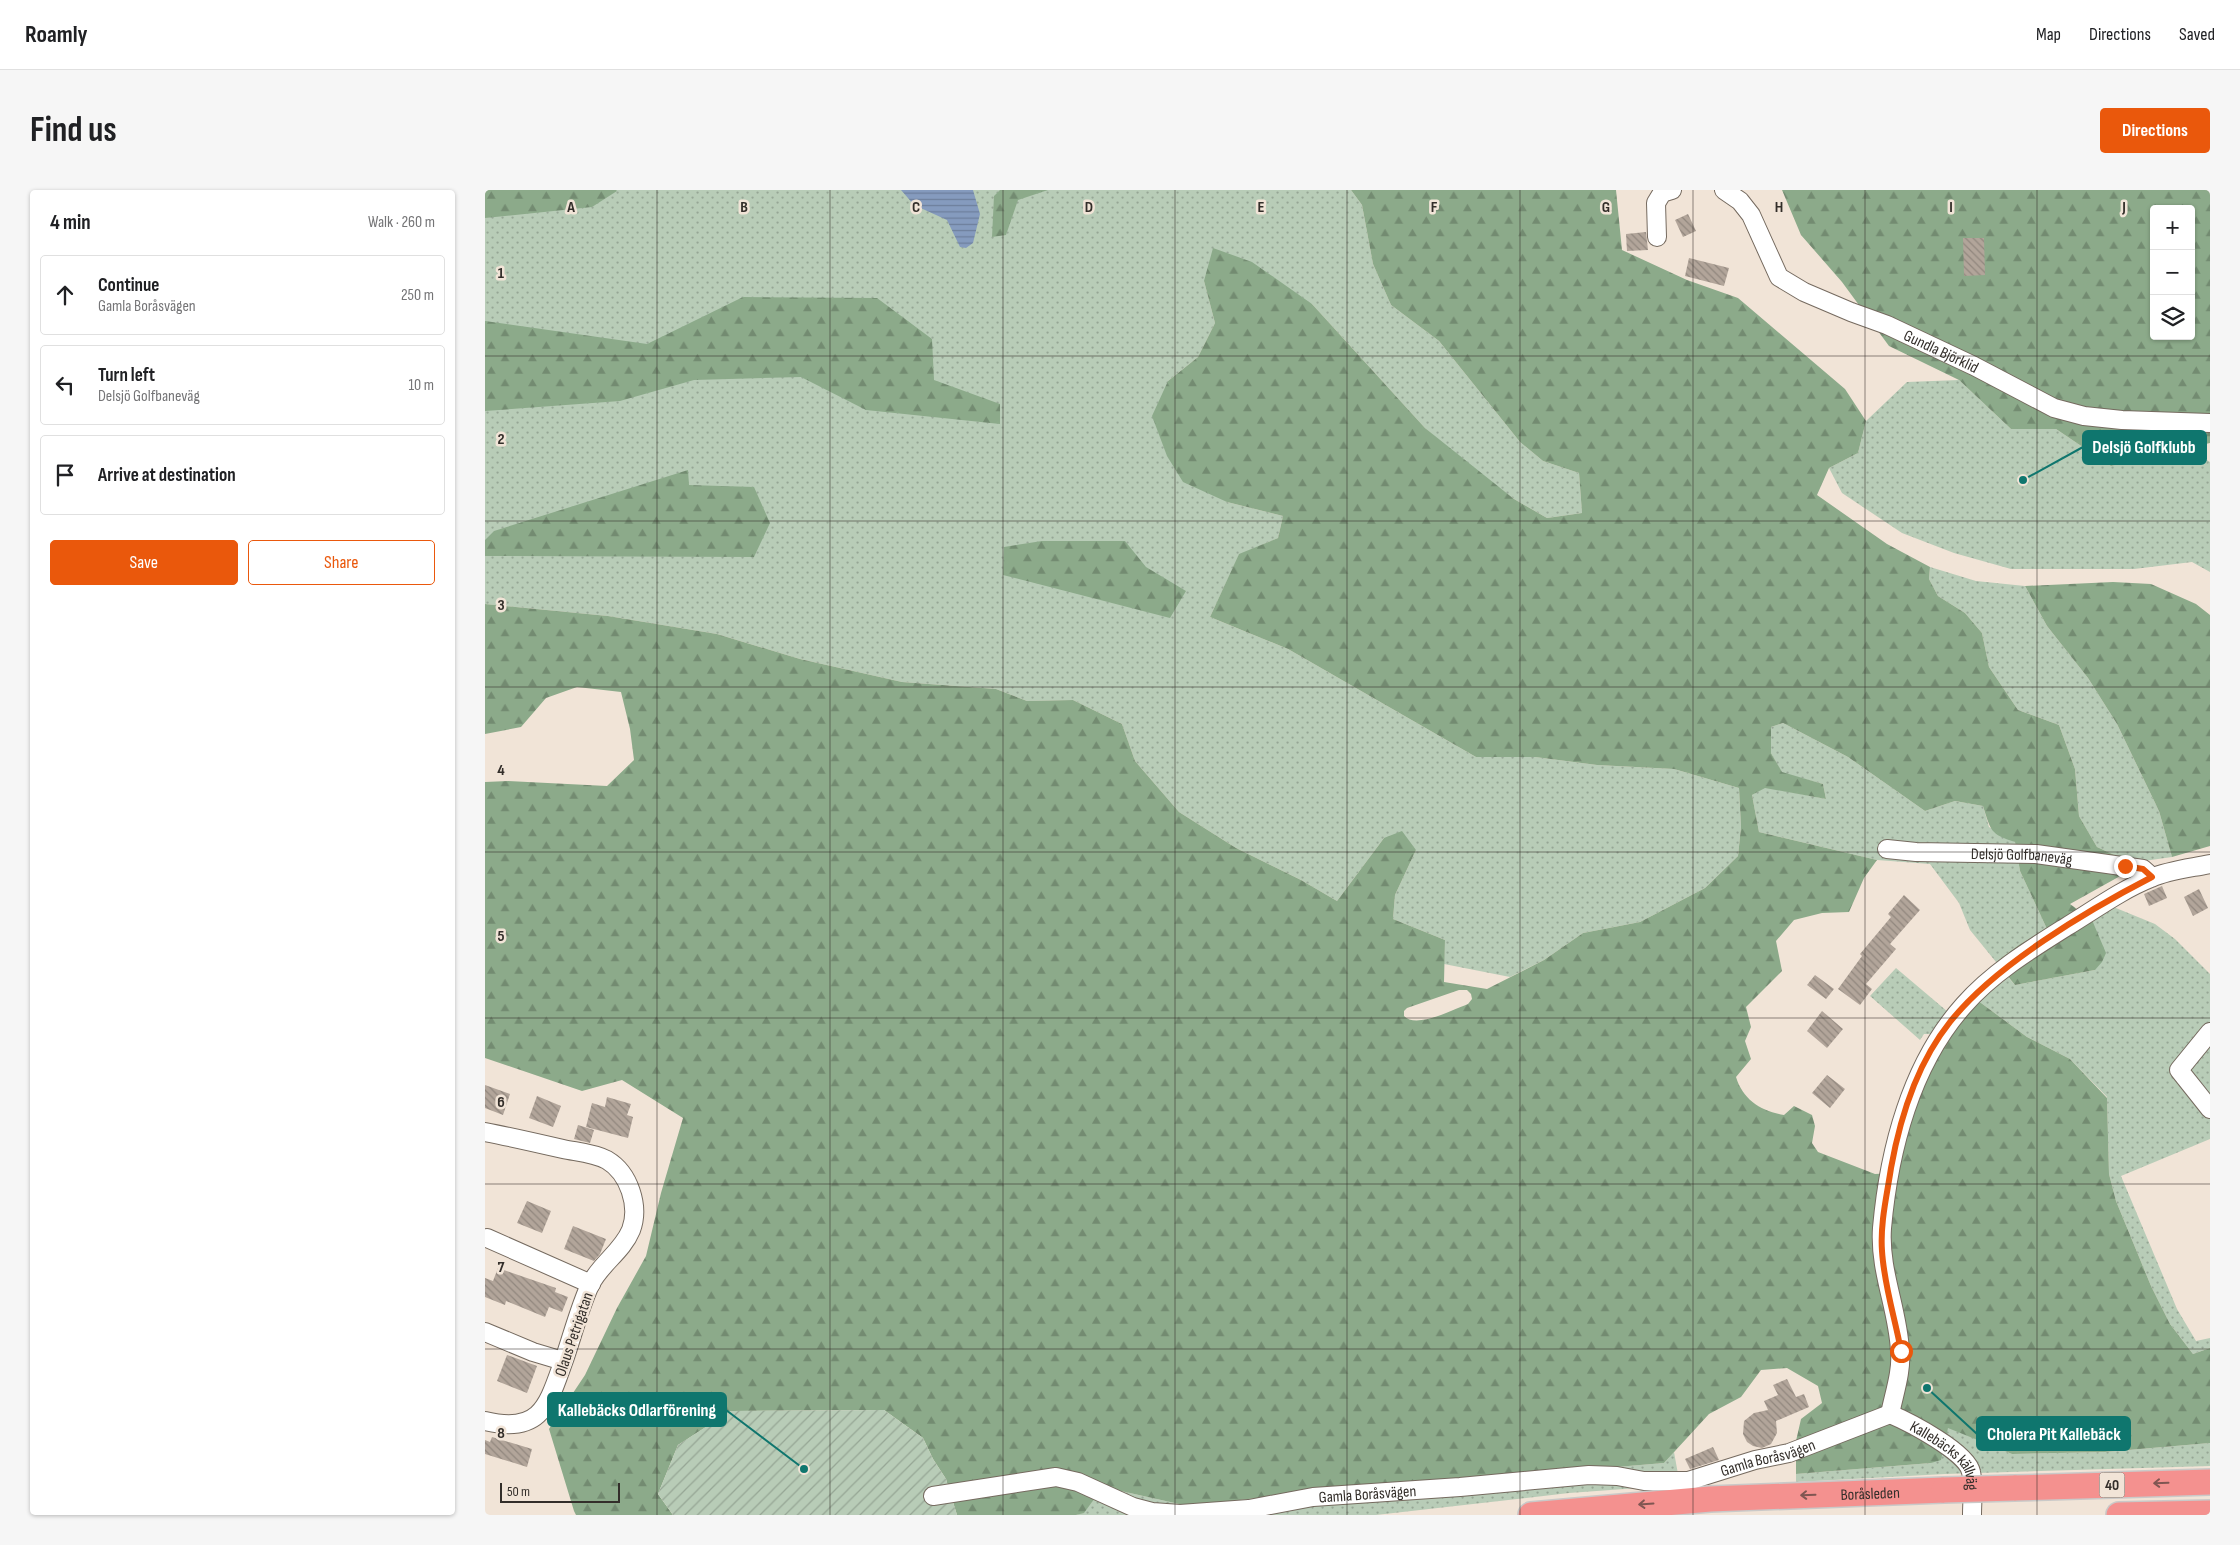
<!DOCTYPE html>
<html lang="en">
<head>
<meta charset="utf-8">
<style>
  body { margin:0; font-family:"Sofia Sans Condensed",sans-serif; background:#f6f6f6; color:#202124 }
  .controls { position:absolute; right:15px; top:15px; display:grid; overflow:hidden; border-radius:5px; box-shadow:0 1px 4px #0004 }
  .controls button { width:45px; height:45px; display:grid; place-items:center; padding:0; border:0; border-bottom:1px solid #e0e0e0; background:#fff; color:#202124; font:25px sans-serif }
  .scale { position:absolute; left:15px; bottom:12px; width:120px; box-sizing:border-box; padding-left:5px; border:2px solid #332e2a; border-top:0; font-size:14px; line-height:18px; white-space:nowrap; color:#332e2a; -webkit-text-stroke:4px #f1e4d7; paint-order:stroke }
  .stop { position:absolute; width:15px; height:15px; margin:-11px; border:4px solid #ea580c; border-radius:50%; background:#fff }
  .stop.end { background:#ea580c; border-color:#fff; box-shadow:0 1px 5px #0008 }
  .list { margin:0; padding:0; list-style:none }
  h2 { display:flex; justify-content:space-between; align-items:center; height:65px; margin:0; padding:0 20px; font-size:21px }
  h2 small { font-size:16px; font-weight:400; color:#757577 }
  .list li { display:grid; grid-template-columns:32px 1fr auto; gap:15px; align-items:center; box-sizing:border-box; height:80px; margin:0 10px 10px; padding:0 10px; border:1px solid #e0e0e0; border-radius:5px }
  .list b { display:block; font-size:19px; white-space:nowrap }
  .list p { margin:0; font-size:16px; white-space:nowrap; color:#757577 }
  .list em { font-size:16px; font-style:normal; color:#757577 }
  .actions { display:flex; gap:10px; padding:15px 20px }
  .actions a { flex:1; padding:11px 0; border:1px solid #ea580c; border-radius:5px; text-align:center; font-size:18px; color:#ea580c }
  .actions .main { background:#ea580c; color:#fff }
  .icon { flex:none; width:28px; height:28px; fill:none; stroke:currentColor; stroke-width:2; stroke-linecap:round; stroke-linejoin:round }
  .map { position:relative; flex:none; width:1725px; height:1325px; overflow:hidden; border-radius:5px }
  header { display:flex; align-items:center; gap:30px; box-sizing:border-box; height:70px; padding:0 25px; background:#fff; border-bottom:1px solid #e0e0e0 }
  header strong { font-size:24px }
  nav { display:flex; gap:28px; margin-inline-start:auto; font-size:18px }
  .intro { display:flex; align-items:center; justify-content:space-between; box-sizing:border-box; height:120px; padding:0 30px }
  h1 { margin:0; font-size:35px }
  .button { padding:12px 22px; border-radius:5px; background:#ea580c; color:#fff; font-size:18px; font-weight:700 }
  main { display:flex; gap:30px; padding:0 30px }
  aside { flex:1; background:#fff; border-radius:5px; box-shadow:0 1px 4px #0004 }
  .map>svg:first-child { display:block }
  .grass { fill:url(#grass-dots) }
  .forest { fill:url(#forest-firs); fill-rule:evenodd }
  .garden { fill:url(#garden-furrows) }
  .water { fill:url(#water-rules) }
  .building { fill:url(#building-back-hatch) }
  .lines { fill:none; stroke-linecap:round; stroke-linejoin:round }
  .minor-casing { stroke:#756a5f; stroke-width:20 }
  .highway-casing { stroke:#cac9c8; stroke-width:28 }
  .minor { stroke:#fff; stroke-width:18 }
  .highway { stroke:#f4918f; stroke-width:25 }
  .highway-bridge-casing { stroke:#cac9c8; stroke-width:28; stroke-linecap:butt }
  .highway-bridge { stroke:#f4918f; stroke-width:25 }
  .oneway { stroke:#805652 }
  .route { stroke:#ea580c; stroke-width:6 }
  .grid { fill:none; stroke:#332e2a; stroke-width:1; stroke-opacity:0.55 }
  .labels { text-anchor:middle; stroke-width:5; stroke-linejoin:round; paint-order:stroke }
  .shield { fill:#f1e4d7; stroke:#6c655e; stroke-width:1 }
  .shield-label { font-size:15px; font-weight:bold; fill:#332e2a }
  .street-label { font-size:16px; fill:#332e2a; stroke:#f1e4d7 }
  .grid-label { font-size:16px; text-anchor:middle; font-weight:bold; fill:#332e2a; stroke:#f1e4d7; stroke-width:5; stroke-linejoin:round; paint-order:stroke }
  .leader { fill:none; stroke:#0f766e; stroke-width:2 }
  .callout-dot { fill:#0f766e; stroke:#f1e4d7; stroke-width:2 }
  .callout { fill:#0f766e; stroke:#0f766e; stroke-width:2 }
  .callout-label { font-size:18px; text-anchor:middle; font-weight:bold; fill:#fff }
</style>
</head>
<body>
<header>
<strong>Roamly</strong>
<nav><a>Map</a><a>Directions</a><a>Saved</a></nav>
</header>
<div class="intro"><h1>Find us</h1><a class="button">Directions</a></div>
<main>
<aside>
<h2>4 min<small>Walk · 260 m</small></h2>
<ul class="list">
<li><svg class="icon" aria-label="ahead" viewBox="0 0 24 24"><path d="M12 20V5M6 11l6-6 6 6"/></svg><div><b>Continue</b><p>Gamla Boråsvägen</p></div><em>250 m</em></li>
<li><svg class="icon" aria-label="left" viewBox="0 0 24 24"><path d="M17 20v-9H6M10 6l-5 5 5 5"/></svg><div><b>Turn left</b><p>Delsjö Golfbaneväg</p></div><em>10 m</em></li>
<li><svg class="icon" aria-label="arrive" viewBox="0 0 24 24"><path d="M6 21V4h12l-3 4 3 4H6"/></svg><div><b>Arrive at destination</b></div></li>
</ul>
<div class="actions"><a class="main">Save</a><a>Share</a></div>
</aside>
<div class="map">
<svg width="1725" height="1325" viewBox="0 0 1725 1325">
  <defs>
    <pattern id="grass-dots" width="8" height="8" patternUnits="userSpaceOnUse" patternTransform="scale(1.25)"><rect width="8" height="8" fill="#b8ccb7"/><path d="M2 2h.1M6 6h.1" fill="none" stroke="#96a695" stroke-width="1.8" stroke-linecap="round"/></pattern>
    <pattern id="forest-firs" width="22" height="20" patternUnits="userSpaceOnUse" patternTransform="scale(1.25)"><rect width="22" height="20" fill="#8caa8a"/><path d="M5 1l3.5 6h-7zM16 11l3.5 6h-7z" fill="#738b71"/></pattern>
    <pattern id="garden-furrows" width="10" height="10" patternUnits="userSpaceOnUse" patternTransform="scale(1.25)"><rect width="10" height="10" fill="#b8ccb7"/><path d="M-1 1l2-2M0 10L10 0M9 11l2-2" fill="none" stroke="#96a695"/></pattern>
    <pattern id="water-rules" width="6" height="5" patternUnits="userSpaceOnUse" patternTransform="scale(1.25)"><rect width="6" height="5" fill="#859bbe"/><path d="M0 2.5h6" fill="none" stroke="#6d7f9b"/></pattern>
    <pattern id="building-back-hatch" width="6" height="6" patternUnits="userSpaceOnUse" patternTransform="scale(1.25)"><rect width="6" height="6" fill="#b2a59a"/><path d="M-1 5l2 2M0 0l6 6M5-1l2 2" fill="none" stroke="#91877e"/></pattern>
  </defs>
  <rect width="100%" height="100%" fill="#f1e4d7"/>
  <g class="grass">
    <path d="M0,0H866L877,15L888,74L906,115L954,151L1035,252L1058,271L1094,283L1097,323L1062,328L1029,309L977,270L940,238L827,114L719,91L730,133L713,167L683,191L742,312L798,326L793,348L754,365L725,427L803,459L991,567H1050L1112,575L1189,579L1254,598L1256,637L1253,666L1220,698L1155,732L1098,743L1059,770L1025,787L959,774L960,750L908,729L910,705L931,660L899,648L852,711L816,690L751,658L694,622L650,571L637,534L588,510L542,511L511,499L417,492L315,469L232,444L123,426L0,414Z"/>
    <path d="M1474,190L1526,239H1571L1626,276L1703,258L1725,272V382L1707,372L1649,379H1526L1469,363L1417,343L1357,303L1344,278L1373,263L1381,231L1422,192Z"/>
    <path d="M1445,377L1491,391L1540,396L1562,436L1603,488L1632,534L1674,621L1687,667L1659,671L1636,668L1612,657L1594,626L1590,579L1574,535L1533,520L1504,477L1497,443L1480,423L1453,406L1444,389Z"/>
    <path d="M1298,533L1363,567L1440,621L1470,611L1498,616L1504,637L1530,652L1535,681L1562,739L1535,754L1511,772L1485,740L1474,713L1445,674L1392,670L1274,642L1267,605L1280,597L1341,609L1338,594L1297,583L1286,563V537Z"/>
    <path d="M1626,716L1670,734L1690,749L1725,784V949L1636,986L1692,1119L1711,1151L1725,1148V1158L1708,1164L1685,1134L1666,1096L1631,1011L1624,984L1622,907L1585,869L1542,847L1492,810L1521,785L1530,795L1610,780L1607,730Z"/>
    <path d="M1411,778L1463,822L1447,844H1439L1435,850L1385,806Z"/>
    <path d="M1463,1237L1527,1264L1620,1262L1725,1253V1276L1460,1284L1311,1292V1284L1446,1273Z"/>
    <path d="M1189,1262L1195,1295L1084,1303L891,1325H591L599,1322L618,1297L703,1316L806,1304L1179,1273Z"/>
  </g>
  <g class="forest">
    <path d="M0,0H131L132,1L107,17L0,28Z"/>
    <path d="M515,0H563L533,10L521,45L507,47L509,6Z"/>
    <path d="M866,0H1131L1137,60L1202,90L1253,108L1360,199L1381,231L1373,263L1344,278L1332,305L1402,354L1445,377L1444,389L1453,406L1480,423L1497,443L1504,477L1533,520L1574,535L1590,579L1594,626L1612,657L1636,668L1637,685L1585,714L1607,730L1621,763L1617,772L1610,780L1530,795L1511,772L1535,754L1562,739L1535,681L1530,652C1505,644 1506,641 1498,616L1470,611L1440,621L1363,567L1298,533L1286,537V563L1297,582L1338,594L1341,609L1280,598L1267,605L1274,642L1392,670L1379,688L1364,722L1337,723L1309,730L1291,751L1297,781L1261,817L1266,837L1260,851L1266,869L1251,887C1258,910 1276,921 1299,925L1309,916L1327,925L1330,936L1327,953L1333,962L1390,984L1410,983L1418,946L1453,860L1492,810L1542,847L1585,869L1622,908L1624,984L1631,1011L1666,1096L1685,1134L1708,1164L1725,1158V1253L1620,1262L1527,1264L1463,1238L1456,1270L1446,1273L1311,1284V1251L1316,1229L1337,1213L1333,1196L1302,1178L1276,1180L1256,1207L1224,1224L1179,1273L806,1304L703,1316L618,1297L599,1323L591,1325H472L461,1289L448,1269L438,1248L399,1220L246,1221L193,1255L173,1304L188,1325H91L89,1321L64,1239L100,1185L132,1118L161,1066L176,1003L198,928L137,890L97,901L0,868V592L23,591L122,596L149,570L145,539L136,502L92,497L61,508L36,537L0,544V414L123,426L232,444L315,469L417,492L511,499L542,511L588,510L637,534L650,571L694,622L751,658L816,690L852,711L899,648L917,641L931,660L910,705L908,729L960,750L959,792L1002,799L1059,770L1098,743L1155,732L1220,698L1253,666L1256,637L1254,598L1189,579L1112,575L1050,567H991L803,459L725,427L754,364L793,348L798,326L742,312L698,292L682,266L667,226L683,191L713,167L730,133L719,91L728,58L767,72L827,114L940,238L1029,309L1062,328L1097,323L1094,283L1058,271L1035,252L954,151L906,115L888,74L877,15ZM974,800H982L986,804L987,809L983,814C967,820 931,839 919,826V821L922,818Z"/>
    <path d="M1297,0H1725V253L1626,276L1571,239H1526L1474,190L1404,156L1357,92L1316,45ZM1669,19H1706V146H1669Z"/>
    <path d="M258,107L392,108L447,149L449,190L515,214V234L381,220L316,187L209,190L135,211L0,221V131L162,154Z"/>
    <path d="M203,280L204,295L269,297L285,333L269,367L0,366V350L9,341Z"/>
    <path d="M557,351H640L661,377L701,401L685,428L518,385L519,357Z"/>
    <path d="M1628,392L1666,394L1711,414L1725,425V656L1687,667L1674,621L1632,534L1603,488L1562,436L1540,396Z"/>
  </g>
  <path class="garden" d="M399,1220L438,1248L448,1269L461,1289L472,1325H188L173,1304L193,1255L245,1221Z"/>
  <path class="water" d="M416,0H488L495,24L488,53L481,58L475,57L462,30L429,15Z"/>
  <g class="building">
    <path d="M1203,24L1211,41L1198,47L1190,30Z"/>
    <path d="M1161,42L1163,60L1142,61L1141,44Z"/>
    <path d="M1478,48H1499L1500,85L1479,86Z"/>
    <path d="M1204,68L1244,78L1239,96L1200,86Z"/>
    <path d="M1677,696L1682,708L1664,716L1659,704Z"/>
    <path d="M1714,699L1723,718L1708,726L1699,707Z"/>
    <path d="M1419,705L1435,720L1405,754L1411,759L1381,794L1387,799L1375,815L1353,799L1377,766L1375,764L1406,727L1403,724Z"/>
    <path d="M1330,785L1349,799L1341,809L1322,795Z"/>
    <path d="M1337,821L1358,839L1342,858L1322,841Z"/>
    <path d="M1342,885L1360,899L1345,918L1327,903Z"/>
    <path d="M0,895L25,904L18,925L0,918Z"/>
    <path d="M52,906L76,916L68,937L44,928Z"/>
    <path d="M122,907L146,914L142,925L148,927L143,948L101,937L107,913L120,917Z"/>
    <path d="M93,935L109,940L105,953L89,949Z"/>
    <path d="M42,1011L66,1021L57,1043L32,1033Z"/>
    <path d="M88,1036L121,1049L115,1064L109,1071L79,1059Z"/>
    <path d="M13,1078L71,1098L70,1102L83,1107L77,1122L64,1117L60,1127L21,1111L20,1115L0,1107V1088L8,1091Z"/>
    <path d="M22,1165L52,1176L42,1203L12,1191Z"/>
    <path d="M1302,1189L1311,1207L1319,1204L1324,1217L1291,1231L1292,1243L1286,1254L1277,1258L1268,1256L1262,1252L1258,1244L1259,1231L1269,1223L1283,1220L1279,1211L1293,1205L1288,1195Z"/>
    <path d="M7,1247L47,1259L42,1277L0,1264V1250L5,1252Z"/>
    <path d="M1228,1257L1234,1270L1205,1279L1200,1269Z"/>
  </g>
  <g class="lines">
    <defs>
      <g id="minor">
        <path id="s1" d="M1239,0L1255,11L1266,25L1294,87L1319,102L1366,122L1402,135L1489,176L1569,218L1599,226L1637,230L1725,233"/>
        <path d="M1172,47L1171,13L1177,3L1187,0"/>
        <path id="s2" d="M1402,659L1431,662L1551,664L1658,679L1667,687"/>
        <path d="M1725,842L1694,880L1725,919"/>
        <path d="M0,942C26,947 52,953 78,959C92,962 109,963 122,970C144,983 155,1016 146,1040C137,1062 115,1074 105,1095C95,1116 87,1147 79,1170C63,1214 57,1245 0,1231"/>
        <path d="M2,1048L106,1094"/>
        <path d="M0,1142L48,1162L78,1171"/>
        <path d="M1405,1224C1409,1204 1417,1181 1415,1161C1413,1119 1394,1081 1397,1038C1404,960 1426,874 1479,815C1507,783 1546,759 1581,737C1609,720 1636,700 1666,688C1684,680 1706,678 1725,674"/>
        <path id="s3" d="M1405,1224C1424,1232 1482,1262 1486,1282C1489,1295 1487,1312 1487,1325"/>
        <path id="s4" d="M448,1306L571,1287L593,1292L648,1317L667,1322L695,1324L764,1319L828,1307L975,1297L1104,1285L1132,1286L1159,1291H1203L1270,1270L1304,1263L1405,1224"/>
      </g>
      <g id="highway">
        <path d="M1529,1298L1725,1292"/>
        <path id="s5" d="M1046,1325L1225,1309L1459,1300"/>
        <path d="M1634,1325L1725,1323"/>
      </g>
    </defs>
    <use href="#minor" class="minor-casing"/>
    <use href="#highway" class="highway-casing"/>
    <use href="#minor" class="minor"/>
    <use href="#highway" class="highway"/>
    <defs>
      <path id="highway-bridge" d="M1459,1300L1529,1298"/>
    </defs>
    <use href="#highway-bridge" class="highway-bridge-casing"/>
    <use href="#highway-bridge" class="highway-bridge"/>
  </g>
  <defs><path id="oneway-shaft" d="M-6 0H5M1.5-3L5.5 0L1.5 3" fill="none" stroke-width="1.6" stroke-linecap="round" stroke-linejoin="round" transform="scale(1.25)"/></defs>
  <g class="oneway">
    <use href="#oneway-shaft" transform="translate(1676 1293) rotate(178)"/>
    <use href="#oneway-shaft" transform="translate(1323 1305) rotate(178)"/>
    <use href="#oneway-shaft" transform="translate(1161 1314) rotate(176)"/>
  </g>
  <g class="lines">
    <path class="route" d="M1416,1161C1410,1128 1399,1095 1397,1061C1395,1033 1402,1005 1406,978C1415,928 1433,872 1465,832C1510,775 1603,720 1667,687L1658,679L1640,676"/>
  </g>
  <path class="grid" d="M172,0V1325M345,0V1325M518,0V1325M690,0V1325M862,0V1325M1035,0V1325M1208,0V1325M1380,0V1325M1552,0V1325M0,166H1725M0,331H1725M0,497H1725M0,662H1725M0,828H1725M0,994H1725M0,1159H1725"/>
  <g class="labels">
    <rect class="shield" x="1614.5" y="1282.5" width="25" height="25" rx="4"/>
    <g class="shield-label">
      <text x="1627" y="1300">40</text>
    </g>
    <g class="street-label">
      <text dy="6" stroke="none"><textPath href="#s1" startOffset="284">Gundla Björklid</textPath></text>
      <text dy="6" stroke="none"><textPath href="#s2" startOffset="135">Delsjö Golfbaneväg</textPath></text>
      <text transform="translate(88 1144) rotate(-71)" y="6">Olaus Petrigatan</text>
      <text dy="6" stroke="none"><textPath href="#s4" startOffset="849">Gamla Boråsvägen</textPath></text>
      <text dy="6" stroke="none"><textPath href="#s3" startOffset="72">Kallebäcks källväg</textPath></text>
      <text dy="6" stroke="none"><textPath href="#s5" startOffset="340">Boråsleden</textPath></text>
      <text dy="6" stroke="none"><textPath href="#s4" startOffset="444">Gamla Boråsvägen</textPath></text>
    </g>
  </g>
  <g class="grid-label">
    <text x="86" y="22">A</text>
    <text x="259" y="22">B</text>
    <text x="431" y="22">C</text>
    <text x="604" y="22">D</text>
    <text x="776" y="22">E</text>
    <text x="949" y="22">F</text>
    <text x="1121" y="22">G</text>
    <text x="1294" y="22">H</text>
    <text x="1466" y="22">I</text>
    <text x="1639" y="22">J</text>
    <text x="16" y="88">1</text>
    <text x="16" y="254">2</text>
    <text x="16" y="420">3</text>
    <text x="16" y="585">4</text>
    <text x="16" y="751">5</text>
    <text x="16" y="917">6</text>
    <text x="16" y="1082">7</text>
    <text x="16" y="1248">8</text>
  </g>
  <path class="leader" d="M1538 290L1598 257M319 1279L241 1220M1442 1198L1492 1244"/>
  <g class="callout-dot">
    <circle cx="1538" cy="290" r="5"/>
    <circle cx="319" cy="1279" r="5"/>
    <circle cx="1442" cy="1198" r="5"/>
  </g>
  <g class="callout">
    <rect x="1598" y="241" width="123" height="33" rx="5"/>
    <rect x="63" y="1203" width="178" height="33" rx="5"/>
    <rect x="1492" y="1227" width="153" height="33" rx="5"/>
  </g>
  <g class="callout-label">
    <text x="1659" y="263">Delsjö Golfklubb</text>
    <text x="152" y="1226">Kallebäcks Odlarförening</text>
    <text x="1569" y="1250">Cholera Pit Kallebäck</text>
  </g>
</svg>
<div class="controls">
<button>+</button>
<button>−</button>
<button><svg class="icon" aria-label="layers" viewBox="0 0 24 24"><path d="M12 4l9 5-9 5-9-5zM3 14l9 5 9-5"/></svg></button>
</div>
<div class="scale">50 m</div>
<div class="stop" style="left:1416px;top:1161px"></div>
<div class="stop end" style="left:1640px;top:676px"></div>
</div>
</main>
</body>
</html>
